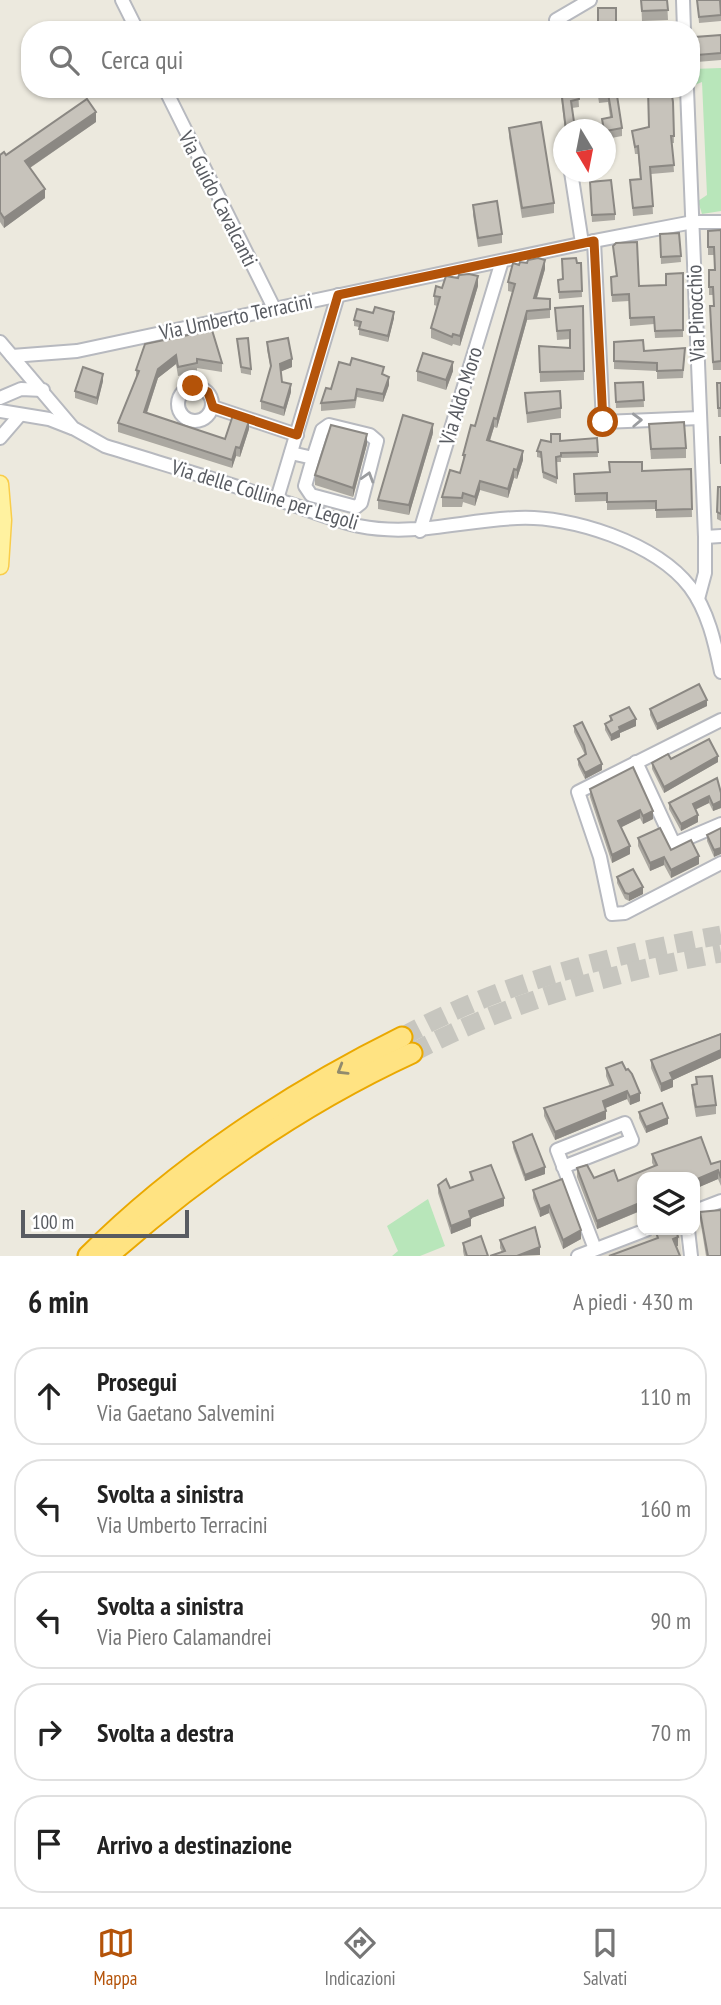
<!DOCTYPE html>
<html lang="it">
<head>
<meta charset="utf-8">
<style>
  body { margin:0; font-family:"PT Sans Narrow",sans-serif; background:#f2f2f2; color:#222 }
  .controls { position:absolute; right:21px; bottom:21px; display:grid; overflow:hidden; border-radius:14px; box-shadow:0 2px 5px #0004 }
  .controls button { width:63px; height:63px; display:grid; place-items:center; padding:0; border:0; border-bottom:2px solid #e0e0e0; background:#fff; color:#222; font:35px sans-serif }
  .compass { position:absolute; left:553px; top:119px; width:63px; height:63px; border-radius:50%; background:#fff; box-shadow:0 2px 5px #0004; rotate:170deg }
  .scale { position:absolute; left:21px; bottom:18px; width:168px; box-sizing:border-box; padding-left:7px; border:4px solid #585b61; border-top:0; font-size:19px; line-height:24px; white-space:nowrap; color:#585b61; -webkit-text-stroke:5px #fff; paint-order:stroke }
  .stop { position:absolute; width:21px; height:21px; margin:-16px; border:5px solid #b45309; border-radius:50%; background:#fff }
  .stop.end { background:#b45309; border-color:#fff; box-shadow:0 2px 7px #0008 }
  .list { margin:0; padding:0; list-style:none }
  h2 { display:flex; justify-content:space-between; align-items:center; height:91px; margin:0; padding:0 28px; font-size:30px }
  h2 small { font-size:23px; font-weight:400; color:#767676 }
  .list li { display:grid; grid-template-columns:46px 1fr auto; gap:21px; align-items:center; box-sizing:border-box; height:98px; margin:0 14px 14px; padding:0 14px; border:2px solid #e0e0e0; border-radius:28px }
  .list b { display:block; font-size:26px; white-space:nowrap }
  .list p { margin:0; font-size:23px; white-space:nowrap; color:#767676 }
  .list em { font-size:23px; font-style:normal; color:#767676 }
  .icon { flex:none; width:38px; height:38px; fill:none; stroke:currentColor; stroke-width:2; stroke-linecap:round; stroke-linejoin:round }
  .map { position:relative; flex:none; width:721px; height:1256px; overflow:hidden }
  .search { position:absolute; background:#fff; box-shadow:0 2px 5px #0004; left:21px; right:21px; top:21px; height:77px; display:flex; align-items:center; gap:18px; box-sizing:border-box; padding:0 24px; border-radius:28px; color:#767676; font-size:26px }
  .sheet { height:651px; background:#fff }
  nav { display:flex; justify-content:space-around; align-items:center; box-sizing:border-box; height:98px; border-top:2px solid #e0e0e0; background:#fff; font-size:19px; color:#767676 }
  nav a { display:grid; justify-items:center; gap:4px }
  nav .on { color:#b45309 }
  .map>svg:first-child { display:block }
  .education { fill:#dcd8cd }
  .green { fill:#b8e6ba }
  .lines { fill:none; stroke-linecap:round; stroke-linejoin:round }
  .highway-tunnel { stroke:#c7c6bf; stroke-width:19; stroke-dasharray:19 10; stroke-linecap:butt }
  .minor-casing { stroke:#b7b9bf; stroke-width:16 }
  .major-casing { stroke:#f9cd4a; stroke-width:19 }
  .highway-casing { stroke:#eaa800; stroke-width:23 }
  .minor { stroke:#fff; stroke-width:12 }
  .major { stroke:#fff2a0; stroke-width:16 }
  .highway { stroke:#ffe382; stroke-width:19 }
  .wall { fill:#aba8a1 }
  .shaded-wall { fill:#8b8883 }
  .building { fill:#c7c3bb; stroke:#8b8883; stroke-width:2 }
  .oneway { stroke:#9b9da0 }
  .oneway2 { stroke:#928b6d }
  .route { stroke:#b45309; stroke-width:9 }
  .labels { text-anchor:middle; stroke-width:5; stroke-linejoin:round; paint-order:stroke }
  .street-label { font-size:21px; fill:#585b61; stroke:#fff }
</style>
</head>
<body>
<div class="map">
<svg width="721" height="1256" viewBox="0 0 721 1256">
  <rect width="100%" height="100%" fill="#ece9de"/>
  <path class="education" d="M667,1230H679L682,1256H597Z"/>
  <g class="green">
    <path d="M721,68V211L702,214L698,201L707,195L702,82L692,86V69Z"/>
    <path d="M428,1199L445,1246L420,1256H392L398,1251L387,1226Z"/>
  </g>
  <g class="lines">
    <g class="highway-tunnel">
      <path d="M402,1037C499,983 612,955 721,935"/>
      <path d="M412,1053C508,1002 614,972 721,953"/>
    </g>
    <defs>
      <g id="minor">
        <path d="M122,0L137,30"/>
        <path d="M683,0L684,30"/>
        <path d="M556,20L590,0"/>
        <path d="M165,89L274,308"/>
        <path d="M687,89L705,537V573L698,599"/>
        <path d="M571,172L582,243"/>
        <path d="M594,241L603,422L700,418"/>
        <path d="M0,342L73,428L105,446C163,464 221,481 278,500C305,508 332,520 359,526C414,537 463,520 517,518C571,515 656,543 690,587C708,611 715,643 721,672"/>
        <path d="M12,356L77,351L594,241L693,222H721"/>
        <circle cx="195" cy="404" r="17"/>
        <path d="M0,398L21,389L43,390"/>
        <path d="M213,407L297,435"/>
        <path d="M0,411L49,419L72,428"/>
        <path d="M0,438L19,416"/>
        <path d="M291,453L313,458L305,486L311,495L356,507L361,503L377,441L370,435L329,425L322,430L313,458"/>
        <path d="M277,499L338,295"/>
        <path d="M420,531L502,261"/>
        <path d="M705,537L721,536"/>
        <path d="M721,720L578,792L600,857L612,914L625,913L721,863"/>
        <path d="M636,762L674,844L721,824"/>
        <path d="M563,1167L632,1140L625,1123L557,1150L595,1249"/>
        <path d="M695,1211L721,1201"/>
        <path d="M688,1230L691,1256"/>
        <path d="M578,1256L646,1230"/>
      </g>
      <path id="major" d="M0,484L3,520L0,566"/>
      <g id="highway">
        <path d="M88,1256C177,1167 289,1093 402,1037"/>
        <path d="M108,1256C201,1174 299,1105 412,1053"/>
      </g>
    </defs>
    <use href="#minor" class="minor-casing"/>
    <use href="#major" class="major-casing"/>
    <use href="#highway" class="highway-casing"/>
    <use href="#minor" class="minor"/>
    <use href="#major" class="major"/>
    <use href="#highway" class="highway"/>
  </g>
  <g class="wall">
    <path d="M641,0H667L668,20L642,21Z"/>
    <path d="M697,0L721,12V21L699,23Z"/>
    <path d="M721,35V60L697,62L695,37Z"/>
    <path d="M560,89H578L579,107L572,108L574,122L583,130H565Z"/>
    <path d="M597,89H616L622,128V136L606,139V130H602V119L610,117L608,102L599,103Z"/>
    <path d="M673,102L674,143H672L674,172L651,174L653,214L633,216L630,180H640L638,154H635L632,131L649,127Z"/>
    <path d="M96,122L30,168L45,198L4,228L0,222V155H6Z"/>
    <path d="M509,128L554,203V213L522,218L509,137Z"/>
    <path d="M590,182L615,214V220L592,222Z"/>
    <path d="M473,205L502,234V243L478,247L473,215Z"/>
    <path d="M721,230V370H713L710,315L713,306V295H709V270H714V255H708V231Z"/>
    <path d="M679,233L681,262L661,264L660,234Z"/>
    <path d="M613,246L639,286L666,285L683,273V337L655,338L654,324L630,326L629,301L612,302L611,284L616,276Z"/>
    <path d="M577,263H581L582,297L559,299L558,280L563,279Z"/>
    <path d="M519,265L545,269L537,298L550,299V318L527,320L497,428L494,427L490,441L523,460L517,479L514,478L508,498L480,490L475,506L463,502L462,507H442V497L460,473L463,464V455L475,426L512,292L508,291V282Z"/>
    <path d="M458,278L478,286L460,346L453,344L452,346L431,338V328L437,306L434,305V296Z"/>
    <path d="M583,306L584,380L540,382L539,346L570,348V339L557,340L555,308Z"/>
    <path d="M394,318L388,342L359,335V327L354,326V320Z"/>
    <path d="M237,339L251,369V375L241,373Z"/>
    <path d="M267,342L292,367L281,371L282,382L291,392L284,416L261,409V401L271,369L267,350Z"/>
    <path d="M614,342L644,351L685,348L683,378L657,379V371L614,369Z"/>
    <path d="M145,344L222,363V372L197,368V372L178,376L176,364L158,378L147,413L225,439L249,429L240,457L236,456L232,468L118,432V423L136,379V370Z"/>
    <path d="M417,371H453L446,390L417,381Z"/>
    <path d="M384,375L389,385L383,402L357,397L355,408L321,411V403L331,389Z"/>
    <path d="M103,381L97,405L75,398V391Z"/>
    <path d="M643,382L644,407L616,408L615,383Z"/>
    <path d="M717,383H721V417H718Z"/>
    <path d="M525,393L561,408V418L527,423Z"/>
    <path d="M433,433L409,515L378,509V500Z"/>
    <path d="M649,433L686,448V458L651,459Z"/>
    <path d="M597,438L598,457L561,458V462H557V484L543,478L541,458L537,457V451L551,442Z"/>
    <path d="M367,444L353,497L315,485V475Z"/>
    <path d="M691,469L692,517L656,518V509L607,510V501L575,502L574,474Z"/>
    <path d="M721,487V521L717,519V512Z"/>
    <path d="M707,706L657,730L650,715V709Z"/>
    <path d="M610,716L636,726L620,733V737L611,741L605,730V724L610,721Z"/>
    <path d="M574,726L602,770L585,779L578,765V759L585,755L574,732Z"/>
    <path d="M671,759L718,762L664,793L652,769V763Z"/>
    <path d="M633,767L653,819L643,824L640,818L621,827L630,854L612,863L590,797V789Z"/>
    <path d="M721,793V808L713,811L709,803L695,809L698,822L681,831L669,809V803Z"/>
    <path d="M721,828L714,857L707,841V835Z"/>
    <path d="M638,838L671,850L699,864L671,878L664,865L650,871L638,846Z"/>
    <path d="M617,877L643,894L629,901L625,899L617,883Z"/>
    <path d="M721,1033V1058L673,1080V1087L661,1092L651,1068V1060Z"/>
    <path d="M606,1068L640,1101L630,1105L627,1099L605,1108L606,1119L555,1140L544,1116V1108L610,1086L606,1076Z"/>
    <path d="M696,1077L716,1105V1114L696,1117L692,1094V1085L696,1084Z"/>
    <path d="M639,1112L668,1124L646,1133L639,1118Z"/>
    <path d="M513,1142L545,1174L525,1181L513,1148Z"/>
    <path d="M652,1154L711,1164L721,1161V1186L718,1179L597,1229L577,1177V1168L594,1178L618,1181L654,1166L652,1163Z"/>
    <path d="M470,1172L504,1206L471,1218V1226L451,1234L438,1193V1185L450,1188L471,1181Z"/>
    <path d="M562,1179L581,1239L563,1249L549,1213L540,1217L533,1198V1190Z"/>
    <path d="M700,1212L721,1256H706L700,1219Z"/>
    <path d="M500,1240L540,1255L502,1252L500,1248Z"/>
    <path d="M463,1243L488,1256H464L463,1251Z"/>
  </g>
  <g class="shaded-wall">
    <path d="M96,112V122L25,171V161Z"/>
    <path d="M45,189V198L4,228V218Z"/>
    <path d="M545,260V269L534,307V298Z"/>
    <path d="M478,276V286L460,346V336Z"/>
    <path d="M527,311V320L497,428V419Z"/>
    <path d="M394,312V318L388,342V336Z"/>
    <path d="M176,355V364L158,378L144,421V412L158,369Z"/>
    <path d="M292,359V367L280,372V364Z"/>
    <path d="M453,362V371L446,390V380Z"/>
    <path d="M103,374V381L97,405V398Z"/>
    <path d="M389,377V385L383,402V394Z"/>
    <path d="M291,384V392L284,416V408Z"/>
    <path d="M494,418V427L487,449V440Z"/>
    <path d="M249,421V429L240,457V448Z"/>
    <path d="M433,424V433L409,515V505Z"/>
    <path d="M367,434V444L353,497V488Z"/>
    <path d="M236,447V456L232,468V460Z"/>
    <path d="M523,451V460L517,479V470Z"/>
    <path d="M514,469V478L508,498V489Z"/>
    <path d="M480,481V490L475,506V497Z"/>
    <path d="M707,700V706L657,730V724Z"/>
    <path d="M636,719V726L620,733V737L611,741V735L619,727Z"/>
    <path d="M718,756V762L664,793V787Z"/>
    <path d="M602,764V770L585,779V773Z"/>
    <path d="M709,796V803L693,811V804Z"/>
    <path d="M721,801V808L713,811V805Z"/>
    <path d="M640,810V818L618,829V821Z"/>
    <path d="M653,811V819L643,824V816Z"/>
    <path d="M698,815V822L681,831V824Z"/>
    <path d="M630,846V854L612,863V855Z"/>
    <path d="M721,848V854L714,857V850Z"/>
    <path d="M699,856V864L671,878V870Z"/>
    <path d="M664,857V865L650,871V863Z"/>
    <path d="M643,887V894L629,901V894Z"/>
    <path d="M721,1050V1058L673,1080V1087L661,1092V1084L670,1073Z"/>
    <path d="M627,1091V1099L603,1109V1101Z"/>
    <path d="M640,1093V1101L630,1105V1097Z"/>
    <path d="M606,1111V1119L555,1140V1132Z"/>
    <path d="M668,1118V1124L646,1133V1127Z"/>
    <path d="M545,1167V1174L525,1181V1175Z"/>
    <path d="M718,1170V1179L695,1189V1180Z"/>
    <path d="M504,1198V1206L469,1219V1211Z"/>
    <path d="M642,1202V1210L597,1229V1221Z"/>
    <path d="M549,1205V1213L540,1217V1209Z"/>
    <path d="M471,1218V1226L451,1234V1226Z"/>
    <path d="M581,1230V1239L563,1249V1240Z"/>
    <path d="M678,1237V1246L673,1247V1239Z"/>
    <path d="M540,1247V1255L517,1256Z"/>
  </g>
  <g class="building">
    <path d="M641,0H667L668,10L642,11Z"/>
    <path d="M697,0H720L721,15L699,17Z"/>
    <rect x="598" y="8" width="18" height="22"/>
    <path d="M721,35V53L697,55L695,37Z"/>
    <path d="M561,89H578L579,99L571,101L574,122L582,121L583,130H566Z"/>
    <path d="M598,89H616L622,128L606,131V130H604L602,119L612,117L608,93L599,95Z"/>
    <path d="M648,89H671L673,102L674,136H671L674,165L650,167L653,206L633,208L630,180L641,179L638,146L635,147L632,131L649,127Z"/>
    <path d="M87,99L96,112L25,161L45,189L4,218L0,212V155L4,152L6,155Z"/>
    <path d="M541,122L554,203L522,208L509,128Z"/>
    <path d="M611,180L615,214L592,215L590,182Z"/>
    <path d="M497,201L502,234L478,238L473,205Z"/>
    <path d="M721,230V361L713,362L710,306H714L713,287H709V270H715L714,247H708V231Z"/>
    <path d="M679,233L681,256L661,257L660,234Z"/>
    <path d="M637,242L639,286L666,285V274L683,273V330L655,331L654,317L630,318L629,294L612,295L611,277L617,276L613,246L616,243Z"/>
    <path d="M538,258L545,260L534,298L550,299V309L527,311L497,419L494,418L487,440L523,451L517,470L514,469L508,489L480,481L475,497L463,493L462,498L442,497L450,470L460,473L465,455H463L471,425L475,426L515,284L508,282L513,263L519,265L520,262L527,263L528,260Z"/>
    <path d="M576,258L577,263H581L582,291L559,292L558,280L563,279L562,259Z"/>
    <path d="M469,274L478,276L460,336L453,334L452,337L431,328L440,297L434,296L436,286L442,288L446,276L458,278L459,275Z"/>
    <path d="M583,306L584,371L540,372L539,346L570,348V330L557,331L555,308Z"/>
    <path d="M375,307L394,312L388,336L359,329L361,322L354,320L357,309L373,313Z"/>
    <path d="M212,330L222,363L197,359V363L178,367L176,355L158,369L144,412L225,439L233,415L249,421L240,448L236,447L232,460L118,423L139,371L136,370L145,344Z"/>
    <path d="M248,338L251,369L241,367L237,339Z"/>
    <path d="M288,338L292,359L280,364L282,382L291,384L284,408L261,401L271,366L267,342Z"/>
    <path d="M643,340L644,351L685,348L683,370L657,371V363L614,361V342Z"/>
    <path d="M423,353L453,362L446,380L417,371Z"/>
    <path d="M352,358L384,367L382,374L389,377L383,394L357,389L355,400L321,403L326,388L331,389L339,362L350,365Z"/>
    <path d="M83,367L103,374L97,398L75,391Z"/>
    <path d="M643,382L644,400L616,402L615,383Z"/>
    <path d="M717,383H721V408H718Z"/>
    <path d="M560,391L561,408L527,413L525,393Z"/>
    <path d="M403,415L433,424L409,505L378,500Z"/>
    <path d="M684,422L686,448L651,449L649,424Z"/>
    <path d="M331,425L367,434L353,488L315,475Z"/>
    <path d="M551,434H560V441L597,438L598,452L561,453V456L556,457L557,478L543,472L541,452L537,451L541,440L551,442Z"/>
    <path d="M720,437H721V464Z"/>
    <path d="M609,462H642V471L691,469L692,509L656,510V501L607,502V493L575,494L574,474L610,472Z"/>
    <path d="M718,487H721V514L717,512Z"/>
    <path d="M699,684L707,700L657,724L650,709Z"/>
    <path d="M629,707L636,719L619,727L620,730L611,735L605,724L612,720L610,716Z"/>
    <path d="M582,722L602,764L585,773L578,759L586,754L584,745L574,726Z"/>
    <path d="M709,739L718,756L664,787L652,763L668,754L671,759Z"/>
    <path d="M633,767L653,811L643,816L640,810L618,821L630,846L612,855L590,789Z"/>
    <path d="M717,778L721,793V801L713,805L709,796L693,804L698,815L681,824L669,803Z"/>
    <path d="M660,828L671,850L691,840L699,856L671,870L664,857L650,863L638,838Z"/>
    <path d="M721,828V848L714,850L707,835Z"/>
    <path d="M633,869L643,887L629,894L625,893L617,877Z"/>
    <path d="M721,1034V1050L670,1073L673,1079L661,1084L651,1060Z"/>
    <path d="M622,1062L626,1070L628,1069L632,1074L640,1093L630,1097L627,1091L603,1101L606,1111L555,1132L544,1108L613,1085L606,1068Z"/>
    <path d="M712,1076L716,1105L696,1107L692,1085L697,1084L696,1077Z"/>
    <path d="M662,1103L668,1118L646,1127L639,1112Z"/>
    <path d="M532,1134L545,1167L525,1175L513,1142Z"/>
    <path d="M701,1137L711,1164L721,1161V1178L718,1170L695,1180V1177H642V1202L597,1221L577,1168L587,1165L594,1178L614,1170L618,1181L657,1165L652,1154Z"/>
    <path d="M491,1165L504,1198L469,1211L471,1218L451,1226L438,1185L446,1179L450,1188L473,1180L470,1172Z"/>
    <path d="M562,1179L581,1230L563,1240L549,1205L540,1209L533,1190Z"/>
    <path d="M721,1210V1256H708L700,1212Z"/>
    <path d="M535,1227L540,1247L517,1256H490L505,1251L500,1240Z"/>
    <path d="M655,1230H676L678,1237L673,1239L680,1256H609L658,1238Z"/>
    <path d="M481,1236L488,1256H467L463,1243Z"/>
  </g>
  <defs><path id="oneway-chevron" d="M-2-3.5L2.5 0L-2 3.5" fill="none" stroke-width="1.6" stroke-linecap="round" stroke-linejoin="round" transform="scale(1.75)"/></defs>
  <g class="oneway">
    <use href="#oneway-chevron" transform="translate(637 420) rotate(-2)"/>
    <use href="#oneway-chevron" transform="translate(368 477) rotate(-73)"/>
  </g>
  <use class="oneway2" href="#oneway-chevron" transform="translate(342 1070) rotate(149)"/>
  <g class="lines">
    <path class="route" d="M193,386L208,392L213,407L297,435L338,295L594,241L603,422"/>
  </g>
  <g class="labels">
    <g class="street-label">
      <text transform="translate(218 199) rotate(63)" y="7">Via Guido Cavalcanti</text>
      <text transform="translate(696 313) rotate(-92)" y="7">Via Pinocchio</text>
      <text transform="translate(236 317) rotate(-12)" y="7">Via Umberto Terracini</text>
      <text transform="translate(461 396) rotate(-73)" y="7">Via Aldo Moro</text>
      <text transform="translate(265 495) rotate(17)" y="7">Via delle Colline per Legoli</text>
    </g>
  </g>
</svg>
<div class="controls">
<button><svg class="icon" aria-label="layers" viewBox="0 0 24 24"><path d="M12 4l9 5-9 5-9-5zM3 14l9 5 9-5"/></svg></button>
</div>
<svg class="compass" viewBox="-18 -18 36 36"><path d="M0-13l5 13h-10z" fill="#e53935"/><path d="M0 13l5-13h-10z" fill="#767676"/></svg>
<div class="scale">100 m</div>
<div class="stop" style="left:603px;top:422px"></div>
<div class="stop end" style="left:193px;top:386px"></div>
<div class="search"><svg class="icon" aria-label="search" viewBox="0 0 24 24"><circle cx="10" cy="10" r="6"/><path d="M15 15l6 6"/></svg>Cerca qui</div>
</div>
<section class="sheet">
<h2>6 min<small>A piedi · 430 m</small></h2>
<ul class="list">
<li><svg class="icon" aria-label="ahead" viewBox="0 0 24 24"><path d="M12 20V5M6 11l6-6 6 6"/></svg><div><b>Prosegui</b><p>Via Gaetano Salvemini</p></div><em>110 m</em></li>
<li><svg class="icon" aria-label="left" viewBox="0 0 24 24"><path d="M17 20v-9H6M10 6l-5 5 5 5"/></svg><div><b>Svolta a sinistra</b><p>Via Umberto Terracini</p></div><em>160 m</em></li>
<li><svg class="icon" aria-label="left" viewBox="0 0 24 24"><path d="M17 20v-9H6M10 6l-5 5 5 5"/></svg><div><b>Svolta a sinistra</b><p>Via Piero Calamandrei</p></div><em>90 m</em></li>
<li><svg class="icon" aria-label="right" viewBox="0 0 24 24"><path d="M7 20v-9h11M14 6l5 5-5 5"/></svg><div><b>Svolta a destra</b></div><em>70 m</em></li>
<li><svg class="icon" aria-label="arrive" viewBox="0 0 24 24"><path d="M6 21V4h12l-3 4 3 4H6"/></svg><div><b>Arrivo a destinazione</b></div></li>
</ul>
</section>
<nav>
<a class="on"><svg class="icon" aria-label="map" viewBox="0 0 24 24"><path d="M3 6l6-2 6 2 6-2v14l-6 2-6-2-6 2zM9 4v14M15 6v14"/></svg>Mappa</a>
<a><svg class="icon" aria-label="directions" viewBox="0 0 24 24"><path d="M12 3l9 9-9 9-9-9zM9 14v-3h6M13 9l2 2-2 2"/></svg>Indicazioni</a>
<a><svg class="icon" aria-label="saved" viewBox="0 0 24 24"><path d="M7 4h10v16l-5-4-5 4z"/></svg>Salvati</a>
</nav>
</body>
</html>
